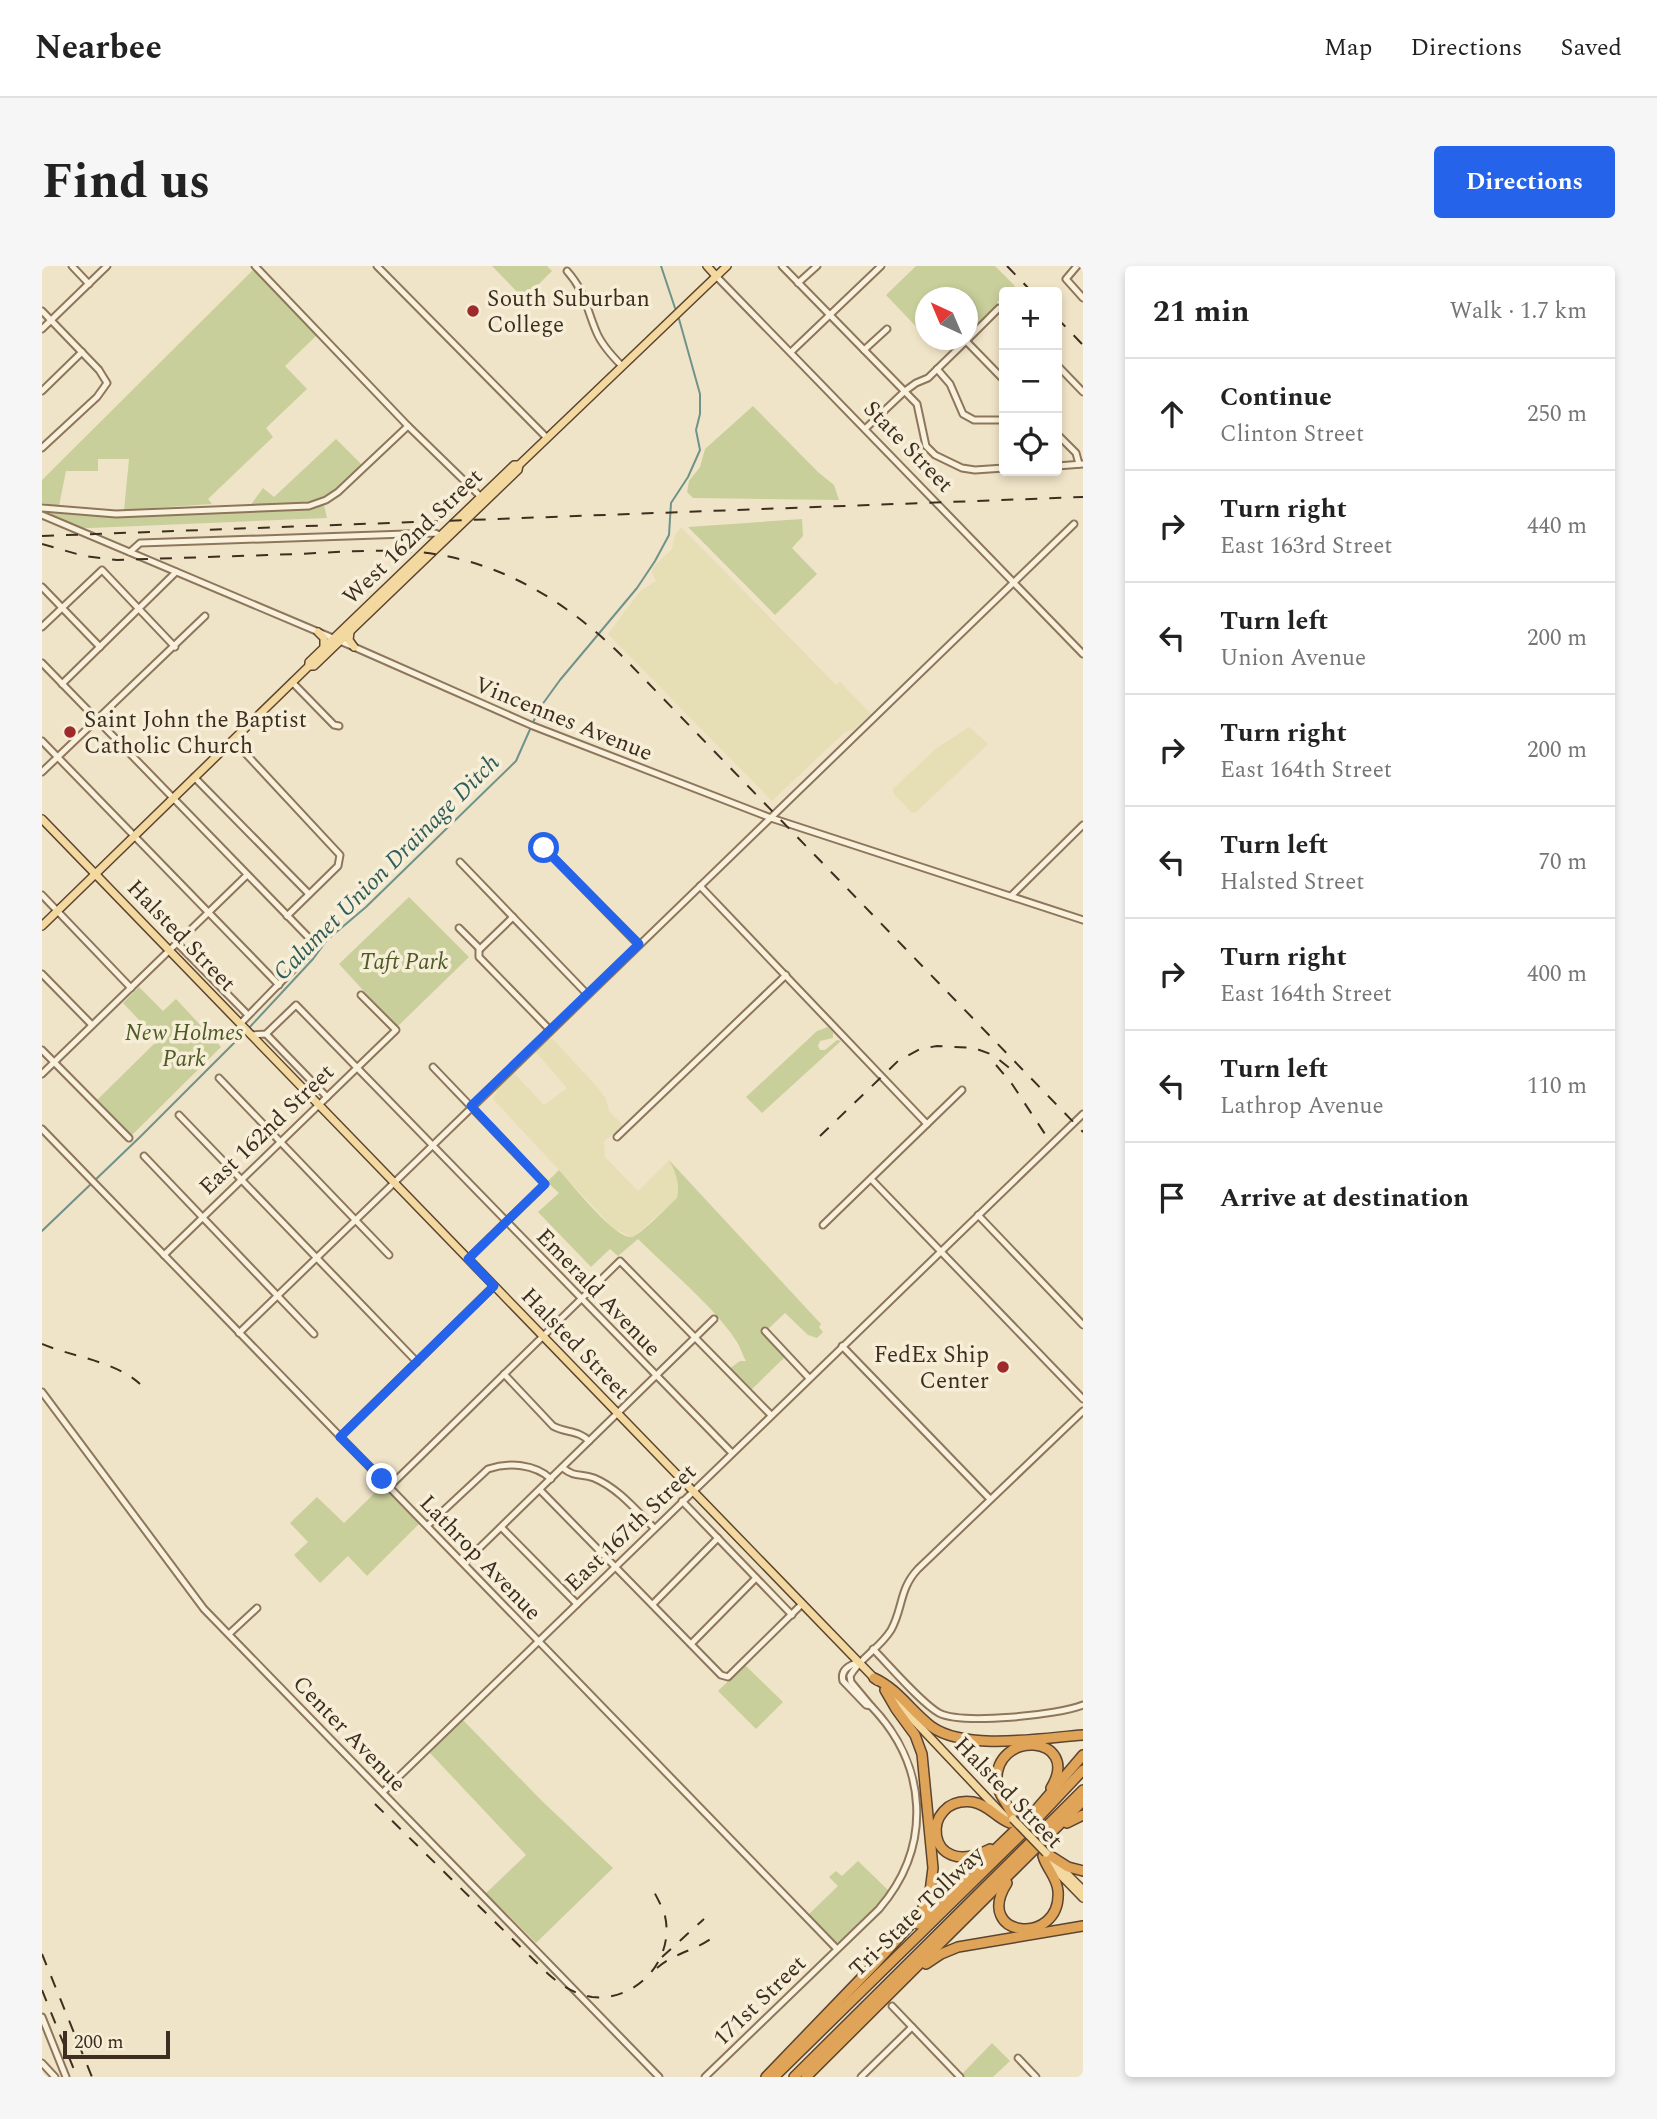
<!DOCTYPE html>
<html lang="en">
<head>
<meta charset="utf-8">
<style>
  body { margin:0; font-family:Spectral,serif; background:#f6f6f6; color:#222 }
  .controls { position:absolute; right:21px; top:21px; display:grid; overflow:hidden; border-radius:7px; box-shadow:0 4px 10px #0003 }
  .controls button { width:63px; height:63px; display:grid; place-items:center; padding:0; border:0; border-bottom:2px solid #e0e0e0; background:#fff; color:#222; font:35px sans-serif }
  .compass { position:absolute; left:873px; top:21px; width:63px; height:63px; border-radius:50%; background:#fff; box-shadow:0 4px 10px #0003; rotate:316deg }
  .scale { position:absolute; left:21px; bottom:18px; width:107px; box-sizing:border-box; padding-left:7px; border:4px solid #3d2e20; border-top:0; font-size:19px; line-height:24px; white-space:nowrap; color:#3d2e20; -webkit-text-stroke:5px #f7eed8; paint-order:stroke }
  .stop { position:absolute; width:21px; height:21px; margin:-16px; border:5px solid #2563eb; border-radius:50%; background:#fff }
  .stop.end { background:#2563eb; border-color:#fff; box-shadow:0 2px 7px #0008 }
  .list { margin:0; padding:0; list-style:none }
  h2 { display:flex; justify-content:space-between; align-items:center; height:91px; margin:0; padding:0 28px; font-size:30px }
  h2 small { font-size:23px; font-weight:400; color:#767676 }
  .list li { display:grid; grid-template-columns:46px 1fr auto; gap:21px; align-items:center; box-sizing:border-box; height:112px; padding:0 28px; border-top:2px solid #e0e0e0 }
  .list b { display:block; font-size:26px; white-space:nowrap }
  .list p { margin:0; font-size:23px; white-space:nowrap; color:#767676 }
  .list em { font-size:23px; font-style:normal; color:#767676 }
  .icon { flex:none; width:38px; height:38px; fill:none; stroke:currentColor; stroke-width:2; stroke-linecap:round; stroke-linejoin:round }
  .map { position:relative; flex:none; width:1041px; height:1811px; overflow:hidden; border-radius:7px }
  header { display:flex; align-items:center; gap:42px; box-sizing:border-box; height:98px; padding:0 35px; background:#fff; border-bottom:2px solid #e0e0e0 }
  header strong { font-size:33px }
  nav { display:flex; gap:38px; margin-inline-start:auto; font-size:24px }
  .intro { display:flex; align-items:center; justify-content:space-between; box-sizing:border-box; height:168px; padding:0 42px }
  h1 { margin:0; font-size:49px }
  .button { padding:18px 32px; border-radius:7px; background:#2563eb; color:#fff; font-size:24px; font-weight:700 }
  main { display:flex; gap:42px; padding:0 42px }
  aside { flex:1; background:#fff; border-radius:7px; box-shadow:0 4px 10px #0003 }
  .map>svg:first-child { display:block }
  .farmland { fill:#e6deb5 }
  .green { fill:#c9cf9b }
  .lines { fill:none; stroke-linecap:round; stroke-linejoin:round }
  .stream { stroke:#6f938a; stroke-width:2 }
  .minor-casing { stroke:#8d765c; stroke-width:9 }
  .major-casing { stroke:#5b4430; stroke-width:10 }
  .highway-casing { stroke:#5b4430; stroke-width:12 }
  .minor { stroke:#faf1dc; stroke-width:5 }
  .major { stroke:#f3d9a0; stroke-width:7 }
  .highway { stroke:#e0a458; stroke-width:9 }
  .rail { stroke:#3d2e20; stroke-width:2; stroke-dasharray:12 12; stroke-linecap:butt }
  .major-bridge-casing { stroke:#5b4430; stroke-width:10; stroke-linecap:butt }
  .major-bridge { stroke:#f3d9a0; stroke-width:7 }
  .route { stroke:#2563eb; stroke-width:9 }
  .poi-dot { fill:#9e2a2b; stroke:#f7eed8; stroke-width:2.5 }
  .labels { text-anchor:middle; stroke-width:7; stroke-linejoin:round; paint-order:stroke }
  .poi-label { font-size:23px; fill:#3d2e20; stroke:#f7eed8; text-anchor:start }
  .street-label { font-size:23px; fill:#3d2e20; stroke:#f7eed8 }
  .park-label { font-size:23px; font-style:italic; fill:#4d5a26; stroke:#f7eed8 }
  .water-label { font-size:24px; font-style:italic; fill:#2f5d5a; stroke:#f7eed8 }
</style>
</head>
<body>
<header>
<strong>Nearbee</strong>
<nav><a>Map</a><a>Directions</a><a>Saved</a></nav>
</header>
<div class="intro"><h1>Find us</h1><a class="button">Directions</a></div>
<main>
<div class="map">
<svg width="1041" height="1811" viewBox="0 0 1041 1811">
  <rect width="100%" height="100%" fill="#f0e4c8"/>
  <g class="farmland">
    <path d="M639,261L794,419L798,416L829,448L811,464L803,466L730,535L566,368L598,325L614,315L610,307L611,301L630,283L633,269Z"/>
    <path d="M927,461L946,478L873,547L869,546L852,528L851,523L895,482Z"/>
    <path d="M506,772L512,774L557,823L564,833L567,845L580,858L581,861L562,875L563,891L596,925L627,894L634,907L636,918L635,932L594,969L589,971L571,962L451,833L458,819L472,807L502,839L525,822L493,785Z"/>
  </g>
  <g class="green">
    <path d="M450,0H505L510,5L482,33Z"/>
    <path d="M874,0H953L973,20L966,26H962V30L955,36L956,40L926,69V32H884L883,70L844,29Z"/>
    <path d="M211,4L275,69L243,100L265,123L224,162L231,171L166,233L170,238L82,244L87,193H56V205H24L17,240L0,237V214Z"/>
    <path d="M711,140L776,206L792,219L797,234L651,232L645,226L647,215L658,201L663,183Z"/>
    <path d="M294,173L321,200C278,241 265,239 208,240L221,222L232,231Z"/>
    <path d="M282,239L285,252L49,262H39L7,248L12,246L33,249L72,251L250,245Z"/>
    <path d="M760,253L761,270L750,282L775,308L733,349L646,261Z"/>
    <path d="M367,631L427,691L355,761L297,698Z"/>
    <path d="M97,721L121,745L134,733L179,781L89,870L54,835L116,774L81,737Z"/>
    <path d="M786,761L791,766V772L778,775L776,780L778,784H783L795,774L799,775L720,847L704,831L775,765Z"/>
    <path d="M627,894L779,1058L777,1061L781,1066L775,1072L766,1069L743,1047L722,1067L744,1090L708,1125L687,1103L698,1095H704C700,1089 699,1082 695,1076C672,1040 626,1003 596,973L576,990L568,983L549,1001L496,946L517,927L505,916L517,904C530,918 571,971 589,971C597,971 627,939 635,932C638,917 634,907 627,894Z"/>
    <path d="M341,1219L378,1257L325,1310L306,1290L278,1317L252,1289L266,1276L248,1257L275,1231L302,1257Z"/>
    <path d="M703,1399L741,1436L714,1463L676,1425Z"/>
    <path d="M420,1453L501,1536L571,1602L494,1677L444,1627L484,1589L387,1486Z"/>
    <path d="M816,1595L847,1625L830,1644L796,1676L791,1675L766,1649L796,1620L787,1611L794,1605L800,1610Z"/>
    <path d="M950,1777L968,1795L951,1811H921L919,1809Z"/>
  </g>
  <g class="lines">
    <g class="stream">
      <path d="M619,0L633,42"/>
      <path d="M206,763L271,693L285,674L324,641L474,495L497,443L518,414L595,322L613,295L627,269L629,237L646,211L658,184L654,164L658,148V128L637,53"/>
      <path d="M0,965L99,870L202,767"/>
    </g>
    <defs>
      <g id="minor">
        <path d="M30,0L47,18"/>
        <path d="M213,0L366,160L441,233"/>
        <path d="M335,0L505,172"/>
        <path d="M740,0L875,138L884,180L893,189L920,202L933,204L962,202"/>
        <path d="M1035,0L1024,13L1041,32"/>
        <path d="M525,5C543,25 544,41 554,65C559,78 570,90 580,100"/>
        <path d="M674,10L1041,388"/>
        <path d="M756,17L775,0"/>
        <path d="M0,45L57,104L65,117L55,131L0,182"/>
        <path d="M0,63L65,0"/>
        <path d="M926,73L957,42L962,45"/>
        <path d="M924,75L962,114"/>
        <path d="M822,84L845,63"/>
        <path d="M749,86L839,0"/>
        <path d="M1015,99L1041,126"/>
        <path d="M895,103L908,118L921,148L932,154H962"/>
        <path d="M0,125L40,86"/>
        <path d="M823,163L863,125L874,117L886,112L925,74"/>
        <path d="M1015,168L1034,187L1037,198"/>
        <path d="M1015,200L1041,198"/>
        <path d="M0,242L74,248L267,240L284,234L296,226L366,160"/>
        <path d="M0,249L312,381L491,460L729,552L1041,654"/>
        <path d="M88,286L98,277L393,267L398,269"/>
        <path d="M0,321L58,381"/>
        <path d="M0,361L60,304L133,381"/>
        <path d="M0,397L271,676L272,682L198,758"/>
        <path d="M250,416L292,459L297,460"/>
        <path d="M20,418L134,306"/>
        <path d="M191,474L298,589L296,600L245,650"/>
        <path d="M0,475L237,719"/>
        <path d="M0,506L163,350"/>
        <path d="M152,511L267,628"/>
        <path d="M502,582L597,679"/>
        <path d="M418,596L545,728"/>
        <path d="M658,620L885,858"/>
        <path d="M0,629L89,722"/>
        <path d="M969,630L1041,559"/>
        <path d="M471,651L437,684V691L508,764"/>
        <path d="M417,662L438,683"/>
        <path d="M135,677L206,749"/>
        <path d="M0,708L50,759"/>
        <path d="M224,768L285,831"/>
        <path d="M209,769L224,768L254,739L690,1187"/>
        <path d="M0,784L87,872"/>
        <path d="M391,801L503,918L426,993"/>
        <path d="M0,808L205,609"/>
        <path d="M177,812L347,989"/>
        <path d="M137,849L375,1096"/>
        <path d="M0,863L795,1683"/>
        <path d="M575,871L744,709"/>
        <path d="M102,890L272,1068"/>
        <path d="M829,913L1041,1133"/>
        <path d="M936,949L1041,1059"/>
        <path d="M781,959L920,824"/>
        <path d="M122,989L354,764L319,729"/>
        <path d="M723,1065L767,1112"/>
        <path d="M197,1067L1032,258"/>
        <path d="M800,1080L948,1233"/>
        <path d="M462,1108L511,1160C523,1167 537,1164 547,1175"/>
        <path d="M0,1126L162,1343L617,1811"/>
        <path d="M298,1171L452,1020"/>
        <path d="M521,1202C533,1212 539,1207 552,1212C576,1222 594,1244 612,1262"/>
        <path d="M347,1221L578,995L729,1149"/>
        <path d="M498,1224L679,1409L686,1411L760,1338"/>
        <path d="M640,1235L750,1349"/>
        <path d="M386,1259L446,1203C467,1196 493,1198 509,1213"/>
        <path d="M460,1262L535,1338"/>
        <path d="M422,1297L672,1053"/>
        <path d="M611,1338L676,1272"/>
        <path d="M187,1368L215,1342"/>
        <path d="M649,1378L714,1312"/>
        <path d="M831,1383C847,1399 879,1437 897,1447C920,1459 1017,1449 1041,1439"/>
        <path d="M829,1440L809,1416L808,1410C818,1392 838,1382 849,1364C861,1343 857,1323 876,1303L1041,1145"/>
        <path d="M341,1526L1041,848"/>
        <path d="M850,1740L918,1811"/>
        <path d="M0,1751L24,1811"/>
        <path d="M976,1792L994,1811"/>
        <path d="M0,1797L13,1811"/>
        <path d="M663,1811L837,1643C891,1580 886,1499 829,1440L824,1439L801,1415C798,1404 807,1399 817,1396"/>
        <path d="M819,1811L870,1761"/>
      </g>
      <g id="major">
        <path d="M665,0L674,10"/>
        <path d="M276,366L282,372V382"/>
        <path d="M308,366L307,374L312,381"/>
        <path d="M267,400H272L476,204L477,199L685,0"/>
        <path d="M0,553L835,1415"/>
        <path d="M0,660L267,400V396L472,199H477"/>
        <path d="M850,1431L964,1552"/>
        <path d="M1003,1593L1041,1632"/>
        <path d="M1014,1597L1041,1624"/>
      </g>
      <g id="highway">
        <path d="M832,1412C856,1423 869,1445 890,1461C924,1485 1000,1472 1041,1469"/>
        <path d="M971,1553C969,1540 957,1532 955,1518C950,1462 1041,1469 1009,1522"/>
        <path d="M1025,1557L1041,1549"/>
        <path d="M948,1583C882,1617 877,1529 931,1536C947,1539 954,1552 968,1557"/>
        <path d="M1004,1587L1026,1601L1041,1605"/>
        <path d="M965,1617C930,1672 1020,1681 1016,1625C1015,1611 1004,1602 1001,1590"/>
        <path d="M876,1658L994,1544L1041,1489"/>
        <path d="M884,1698L899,1688L916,1681L1041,1660"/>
        <path d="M724,1811L831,1700L870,1657L880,1644L888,1626L891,1602L880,1488L873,1469L854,1443L843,1424"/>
        <path d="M732,1811L995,1553L1041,1504"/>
        <path d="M752,1811L1041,1524"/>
        <path d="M764,1811L1041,1535"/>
      </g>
    </defs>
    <use href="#minor" class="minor-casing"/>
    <use href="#major" class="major-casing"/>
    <use href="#highway" class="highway-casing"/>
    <use href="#minor" class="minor"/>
    <use href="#major" class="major"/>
    <use href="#highway" class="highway"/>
    <g class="rail">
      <path d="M965,0L990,26"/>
      <path d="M1015,52L1041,79"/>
      <path d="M0,270L1041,231"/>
      <path d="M0,278L42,290L75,294C135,292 196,290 256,288C292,286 327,284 363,285C448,289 520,331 579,389L1041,866"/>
      <path d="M954,799L970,818L1003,868"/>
      <path d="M778,870L856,795L878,783L895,780L932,782L951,789L970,804"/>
      <path d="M0,1078C31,1091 73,1095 98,1118"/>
      <path d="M333,1538L503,1705C517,1718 531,1728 550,1731C594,1736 633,1694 623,1650C620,1640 614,1630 609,1620"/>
      <path d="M0,1688L50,1811"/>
      <path d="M620,1691L662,1653"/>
      <path d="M615,1702C633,1686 657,1684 675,1668"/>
      <path d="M0,1724L35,1811"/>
    </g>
    <defs>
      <path id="major-bridge" d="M971,1553L1004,1587"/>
    </defs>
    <use href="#major-bridge" class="major-bridge-casing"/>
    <use href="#major-bridge" class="major-bridge"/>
  </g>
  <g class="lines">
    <path class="route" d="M340,1213L298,1171L452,1020L426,993L503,918L429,840L597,678L502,582"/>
  </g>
  <g class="poi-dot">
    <circle cx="431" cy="45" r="7"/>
    <circle cx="28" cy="466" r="7"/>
    <circle cx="961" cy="1101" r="7"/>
  </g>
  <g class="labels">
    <g class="poi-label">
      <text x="445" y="40">South Suburban<tspan x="445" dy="26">College</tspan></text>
      <text x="42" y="461">Saint John the Baptist<tspan x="42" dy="26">Catholic Church</tspan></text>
      <text x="947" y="1096" text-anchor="end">FedEx Ship<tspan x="947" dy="26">Center</tspan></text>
    </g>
    <g class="street-label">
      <text transform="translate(867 180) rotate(46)" y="8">State Street</text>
      <text transform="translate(370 270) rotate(-44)" y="8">West 162nd Street</text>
      <text transform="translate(522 452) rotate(22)" y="8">Vincennes Avenue</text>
      <text transform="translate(140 669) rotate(46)" y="8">Halsted Street</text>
      <text transform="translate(224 863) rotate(-44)" y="8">East 162nd Street</text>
      <text transform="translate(557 1026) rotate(46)" y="8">Emerald Avenue</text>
      <text transform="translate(534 1077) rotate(46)" y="8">Halsted Street</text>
      <text transform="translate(588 1261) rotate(-44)" y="8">East 167th Street</text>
      <text transform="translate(439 1291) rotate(46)" y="8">Lathrop Avenue</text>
      <text transform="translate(308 1467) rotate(46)" y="8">Center Avenue</text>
      <text transform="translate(967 1526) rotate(46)" y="8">Halsted Street</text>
      <text transform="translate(874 1645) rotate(-44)" y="8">Tri-State Tollway</text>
      <text transform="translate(717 1734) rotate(-44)" y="8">171st Street</text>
    </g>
    <g class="park-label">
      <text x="362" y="703">Taft Park</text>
      <text x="142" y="774">New Holmes<tspan x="142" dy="26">Park</tspan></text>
    </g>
    <g class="water-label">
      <text transform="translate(344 601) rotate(-45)" y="8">Calumet Union Drainage Ditch</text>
    </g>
  </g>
</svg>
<div class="controls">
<button>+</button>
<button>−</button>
<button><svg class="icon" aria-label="locate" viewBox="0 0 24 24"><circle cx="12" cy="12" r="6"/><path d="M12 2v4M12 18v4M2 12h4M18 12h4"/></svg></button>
</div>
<svg class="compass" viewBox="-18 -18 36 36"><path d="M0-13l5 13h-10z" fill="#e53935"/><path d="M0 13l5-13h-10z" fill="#767676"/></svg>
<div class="scale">200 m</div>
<div class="stop" style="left:502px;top:582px"></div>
<div class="stop end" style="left:340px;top:1213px"></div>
</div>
<aside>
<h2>21 min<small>Walk · 1.7 km</small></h2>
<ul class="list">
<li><svg class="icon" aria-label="ahead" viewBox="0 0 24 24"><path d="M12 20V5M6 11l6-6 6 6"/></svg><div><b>Continue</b><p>Clinton Street</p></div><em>250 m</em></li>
<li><svg class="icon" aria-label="right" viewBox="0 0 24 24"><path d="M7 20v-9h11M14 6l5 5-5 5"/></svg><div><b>Turn right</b><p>East 163rd Street</p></div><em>440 m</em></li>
<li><svg class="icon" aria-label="left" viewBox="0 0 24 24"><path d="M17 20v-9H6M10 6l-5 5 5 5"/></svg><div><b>Turn left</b><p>Union Avenue</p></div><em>200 m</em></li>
<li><svg class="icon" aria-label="right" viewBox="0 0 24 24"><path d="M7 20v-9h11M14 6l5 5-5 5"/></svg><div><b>Turn right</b><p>East 164th Street</p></div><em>200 m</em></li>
<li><svg class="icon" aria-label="left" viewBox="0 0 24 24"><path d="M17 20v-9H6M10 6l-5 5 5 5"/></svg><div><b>Turn left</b><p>Halsted Street</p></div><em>70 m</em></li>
<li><svg class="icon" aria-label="right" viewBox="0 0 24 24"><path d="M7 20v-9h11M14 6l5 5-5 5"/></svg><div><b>Turn right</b><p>East 164th Street</p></div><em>400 m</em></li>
<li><svg class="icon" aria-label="left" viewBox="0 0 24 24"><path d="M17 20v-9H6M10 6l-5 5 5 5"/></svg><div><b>Turn left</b><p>Lathrop Avenue</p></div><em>110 m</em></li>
<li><svg class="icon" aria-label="arrive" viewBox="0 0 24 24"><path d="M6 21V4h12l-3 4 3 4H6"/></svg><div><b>Arrive at destination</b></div></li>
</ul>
</aside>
</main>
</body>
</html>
